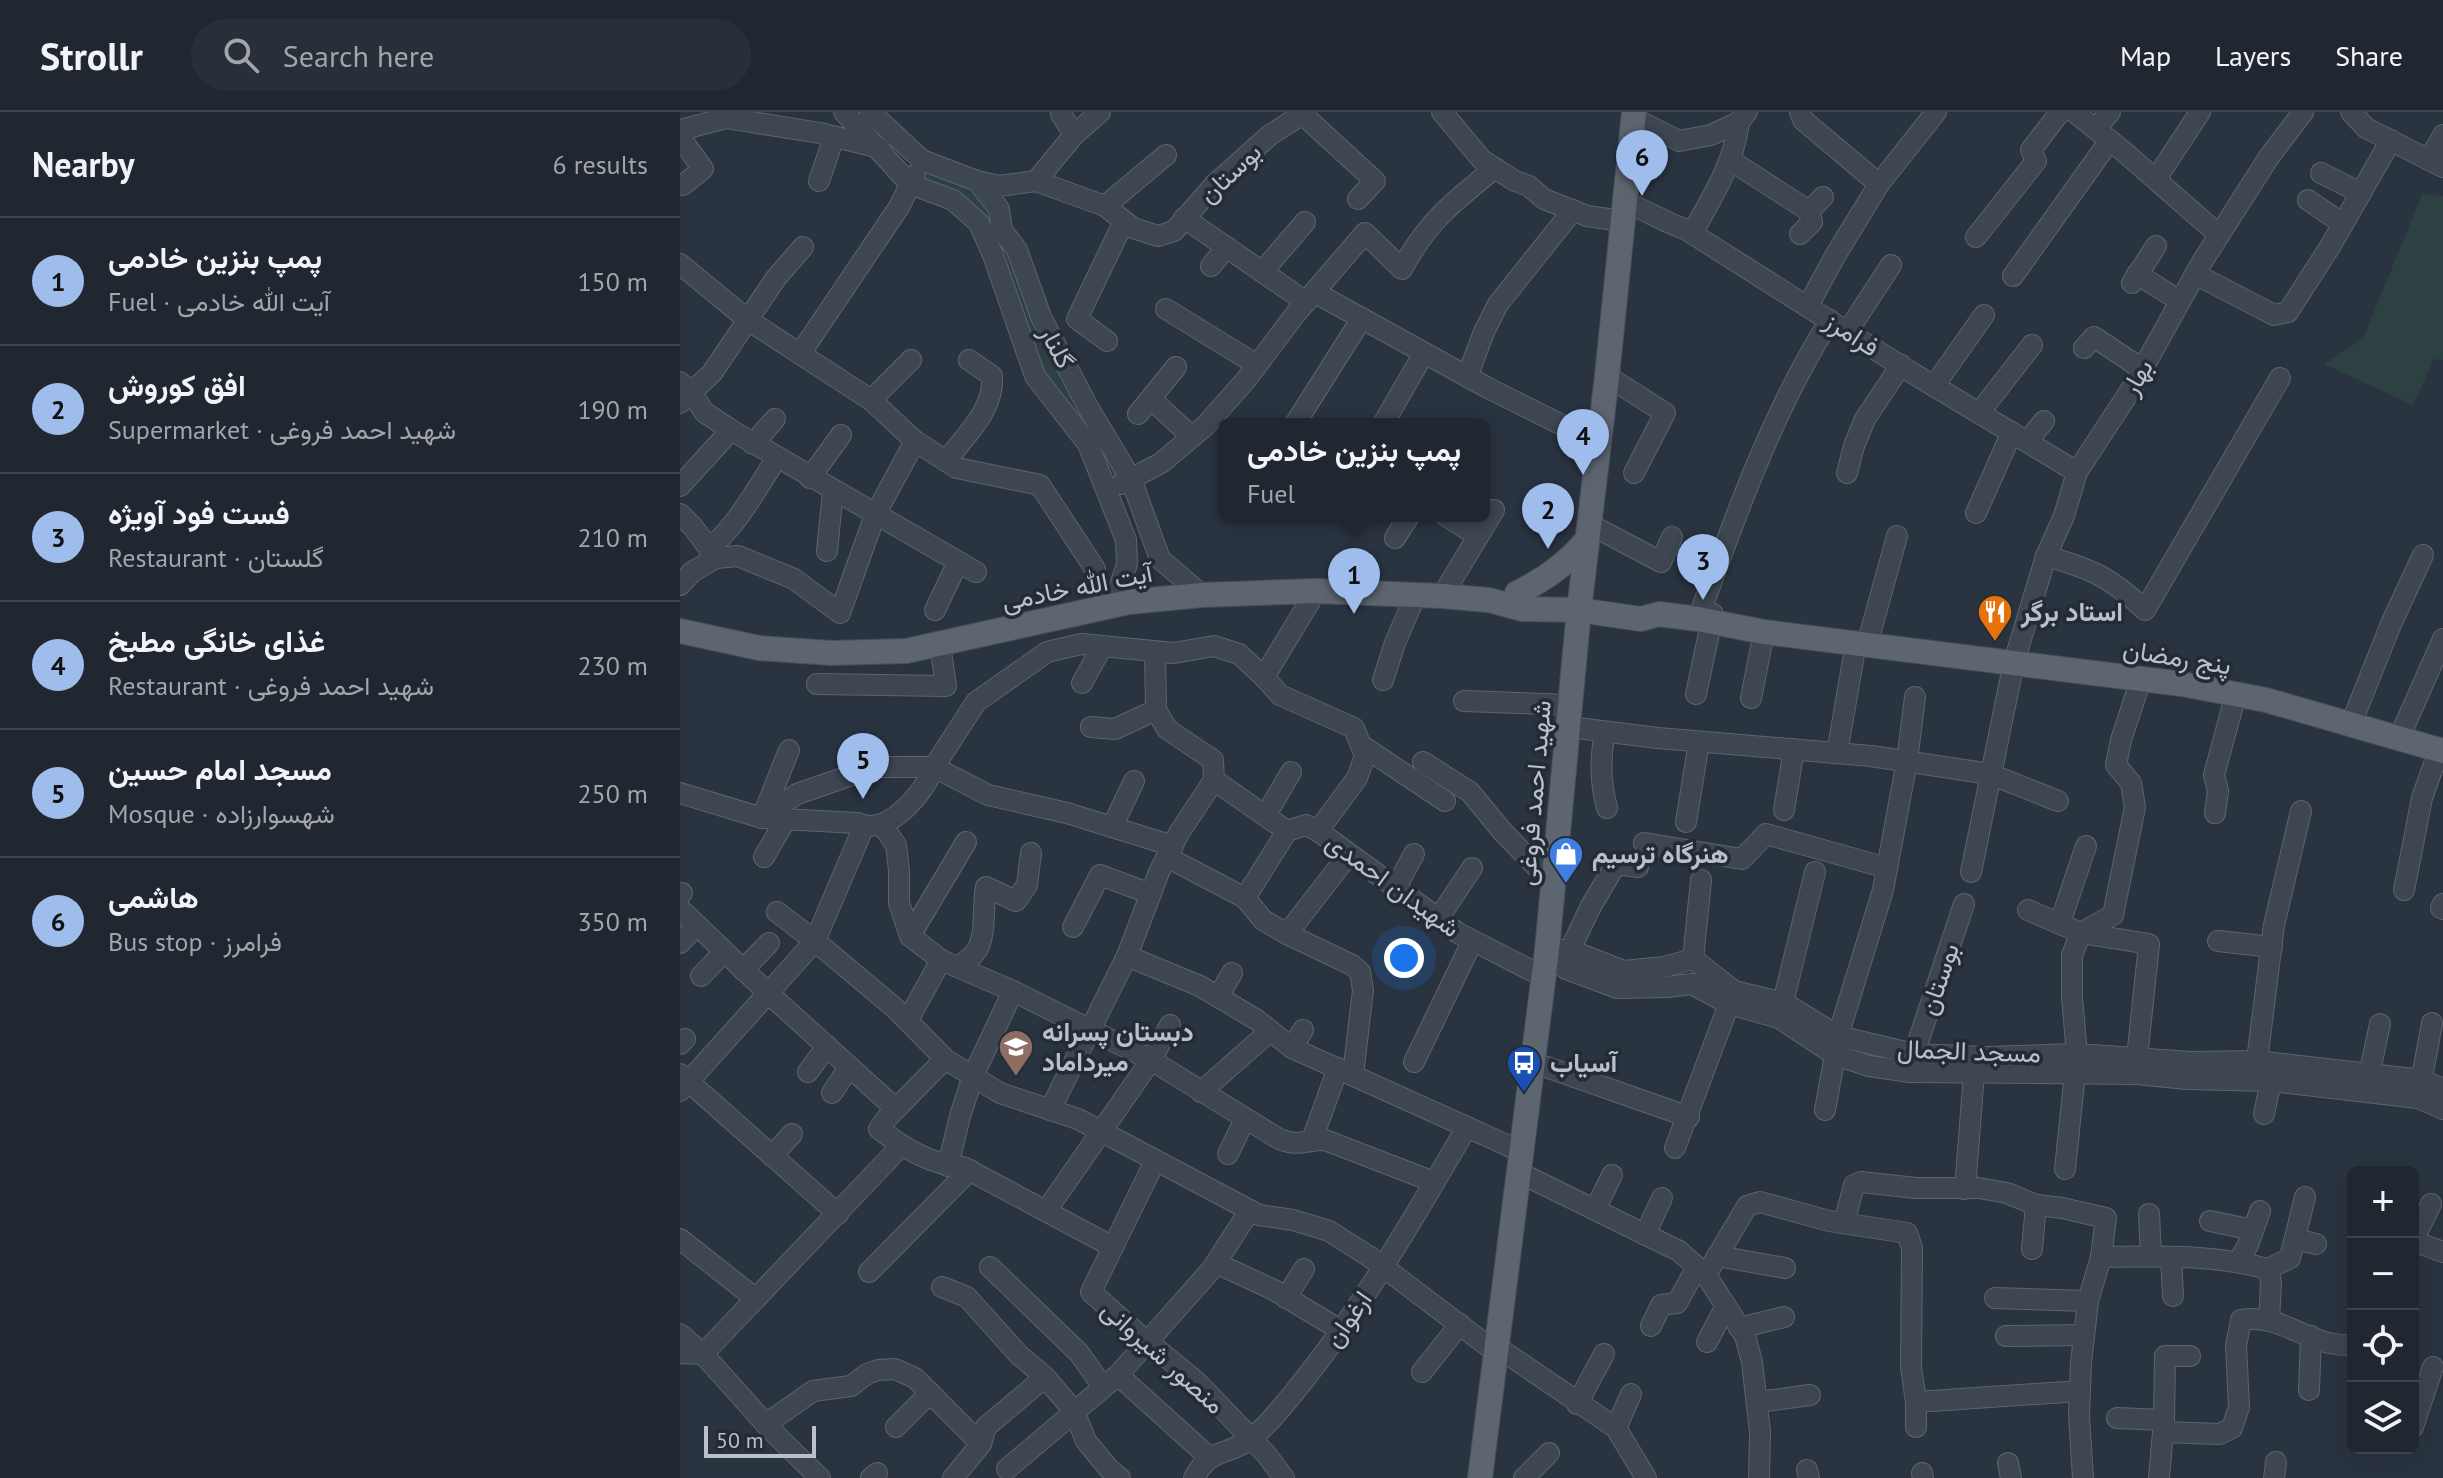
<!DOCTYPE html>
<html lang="en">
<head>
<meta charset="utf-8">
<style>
  body { margin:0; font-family:"PT Sans",Vazirmatn,sans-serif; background:#282f39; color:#f1f3f6 }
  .controls { position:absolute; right:24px; bottom:24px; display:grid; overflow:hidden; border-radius:12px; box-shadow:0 8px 32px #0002 }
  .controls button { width:72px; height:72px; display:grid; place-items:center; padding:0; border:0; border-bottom:2px solid #3d444d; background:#202731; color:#f1f3f6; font:40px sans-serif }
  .scale { position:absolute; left:24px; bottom:20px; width:112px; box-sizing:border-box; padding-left:8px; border:4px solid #bbc1cb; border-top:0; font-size:22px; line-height:28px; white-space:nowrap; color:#bbc1cb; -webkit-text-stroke:6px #232b36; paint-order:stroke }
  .you { position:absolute; left:724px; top:846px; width:28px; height:28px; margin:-20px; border:6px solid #fff; border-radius:50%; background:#1a73e8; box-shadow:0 0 0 12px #1a73e833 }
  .badge { display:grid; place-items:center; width:52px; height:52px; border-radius:50%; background:#9ebded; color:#111; font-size:26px; font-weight:700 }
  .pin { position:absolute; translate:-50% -66px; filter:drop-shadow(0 2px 4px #0008) }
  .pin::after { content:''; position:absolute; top:42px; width:28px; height:24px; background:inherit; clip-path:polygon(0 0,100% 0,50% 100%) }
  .popup { position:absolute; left:538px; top:306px; width:272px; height:104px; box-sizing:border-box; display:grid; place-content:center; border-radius:12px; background:#202731; filter:drop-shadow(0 2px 6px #0005); font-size:26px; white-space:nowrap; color:#a2a5ab }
  .popup b { font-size:30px; color:#f1f3f6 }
  .popup::after { content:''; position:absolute; left:50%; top:100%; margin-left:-16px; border:16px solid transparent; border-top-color:#202731 }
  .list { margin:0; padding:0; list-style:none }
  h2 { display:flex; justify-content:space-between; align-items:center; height:104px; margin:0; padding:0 32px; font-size:34px }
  h2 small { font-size:26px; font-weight:400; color:#a2a5ab }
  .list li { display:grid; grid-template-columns:52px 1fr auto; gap:24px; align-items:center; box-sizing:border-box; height:128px; padding:0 32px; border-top:2px solid #3d444d }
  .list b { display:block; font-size:30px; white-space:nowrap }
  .list p { margin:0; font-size:26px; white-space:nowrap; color:#a2a5ab }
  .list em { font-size:26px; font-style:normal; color:#a2a5ab }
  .icon { flex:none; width:44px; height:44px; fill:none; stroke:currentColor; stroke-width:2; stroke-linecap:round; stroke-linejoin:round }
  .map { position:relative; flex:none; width:1763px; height:1366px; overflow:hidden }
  header { display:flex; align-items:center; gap:48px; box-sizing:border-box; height:112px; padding:0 40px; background:#202731; border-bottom:2px solid #3d444d }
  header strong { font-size:38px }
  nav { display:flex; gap:44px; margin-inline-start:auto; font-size:28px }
  .search { width:560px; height:72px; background:#282f39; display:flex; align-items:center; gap:20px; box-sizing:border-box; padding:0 28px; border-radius:44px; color:#a2a5ab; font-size:30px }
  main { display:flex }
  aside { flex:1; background:#202731 }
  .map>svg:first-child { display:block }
  .green { fill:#2d4143 }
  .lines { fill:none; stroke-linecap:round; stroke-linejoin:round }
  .minor-casing { stroke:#5c646e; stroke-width:22 }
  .major-casing { stroke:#484f5a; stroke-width:26 }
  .minor { stroke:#3e4651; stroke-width:20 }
  .major { stroke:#5d6570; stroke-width:24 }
  .labels { text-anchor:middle; stroke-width:7; stroke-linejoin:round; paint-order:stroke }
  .street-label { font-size:26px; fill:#bbc1cb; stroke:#232b36 }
  .poi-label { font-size:26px; font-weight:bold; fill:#bbc1cb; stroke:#232b36; text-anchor:start }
</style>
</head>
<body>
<header>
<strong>Strollr</strong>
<div class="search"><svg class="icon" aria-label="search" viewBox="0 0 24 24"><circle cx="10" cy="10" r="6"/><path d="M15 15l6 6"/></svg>Search here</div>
<nav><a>Map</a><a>Layers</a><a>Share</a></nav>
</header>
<main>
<aside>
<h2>Nearby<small>6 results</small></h2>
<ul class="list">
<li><span class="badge">1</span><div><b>پمپ بنزین خادمی</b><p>Fuel · آیت الله خادمی</p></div><em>150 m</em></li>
<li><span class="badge">2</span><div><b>افق کوروش</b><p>Supermarket · شهید احمد فروغی</p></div><em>190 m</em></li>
<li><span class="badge">3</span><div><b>فست فود آویژه</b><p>Restaurant · گلستان</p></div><em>210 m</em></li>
<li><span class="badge">4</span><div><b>غذای خانگی مطبخ</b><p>Restaurant · شهید احمد فروغی</p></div><em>230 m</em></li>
<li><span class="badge">5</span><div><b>مسجد امام حسین</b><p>Mosque · شهسوارزاده</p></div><em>250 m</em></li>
<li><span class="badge">6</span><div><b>هاشمی</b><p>Bus stop · فرامرز</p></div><em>350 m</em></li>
</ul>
</aside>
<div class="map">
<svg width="1763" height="1366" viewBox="0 0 1763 1366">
  <rect width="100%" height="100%" fill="#2a3441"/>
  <g class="green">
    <path d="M244,59L285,76L308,93L383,272L420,325L443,364L430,370L359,261L303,109L238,72Z"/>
    <path d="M1742,82L1763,84V248L1754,247L1733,293L1644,252L1684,225Z"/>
  </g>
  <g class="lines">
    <defs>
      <g id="minor">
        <path d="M164,0L230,72L273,88L299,111L313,143L355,264L408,332L446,428L447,452L438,480L425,495"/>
        <path d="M190,0L242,48L297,69L319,97L322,118L337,138L361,205L409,297L451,367L480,447L522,483"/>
        <path d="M762,0L802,48L835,69L849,74L864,87L907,104L942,109"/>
        <path d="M1120,0L1123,8L1199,72"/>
        <path d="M1394,0L1443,39L1539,123"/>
        <path d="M1671,0L1686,16L1763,55"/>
        <path d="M381,2L394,23"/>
        <path d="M622,2L695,69L678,87"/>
        <path d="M953,6L999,29L1031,23L1059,10L1067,0"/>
        <path d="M1416,17L1430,0"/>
        <path d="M0,18L46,6L140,21L200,36"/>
        <path d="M0,25L23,57L3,73"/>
        <path d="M1050,48L1129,99"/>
        <path d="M1749,48L1763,23"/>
        <path d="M1641,61L1681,81"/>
        <path d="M1476,67L1520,0"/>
        <path d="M139,69L154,25"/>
        <path d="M297,69L319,74L356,69L425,94L453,116L478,124L494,119L535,72L590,23L626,0"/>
        <path d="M356,69L394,23L420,0"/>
        <path d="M1628,88L1663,112"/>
        <path d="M944,90C966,98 984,110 1005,117L1229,259L1397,360"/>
        <path d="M425,94L486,43"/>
        <path d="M504,106L626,190"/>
        <path d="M1012,121C1032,86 1054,51 1059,10"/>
        <path d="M1120,122L1132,110L1129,99L1143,85"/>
        <path d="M1296,125L1356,49L1351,38L1380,0"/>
        <path d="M0,152L68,208L191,288L235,329L277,356L360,373L415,457"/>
        <path d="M531,154L547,135"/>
        <path d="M582,160L625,110"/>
        <path d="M1457,162L1500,189"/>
        <path d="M1515,162L1594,203L1608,200L1651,133L1711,28"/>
        <path d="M1333,164L1430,28"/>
        <path d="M1452,171L1476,134"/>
        <path d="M634,180L808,276L918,331"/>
        <path d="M1128,194L1155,144L1199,72L1256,0"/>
        <path d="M486,197L577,253"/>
        <path d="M1168,219L1211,153"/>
        <path d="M427,229L397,207L444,109"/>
        <path d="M1404,236L1414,225L1462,257"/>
        <path d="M120,242L219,95L235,63"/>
        <path d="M927,264L985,301L954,361"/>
        <path d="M787,265L804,220L818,192L893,98"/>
        <path d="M0,270L12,281L24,300L51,318L296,460"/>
        <path d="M1254,274L1304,203"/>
        <path d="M471,287L512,325"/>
        <path d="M191,288L231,248"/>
        <path d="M0,291L32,261L96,166L123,135"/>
        <path d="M1299,301L1352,233"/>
        <path d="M458,302L496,255"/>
        <path d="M615,312L682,206"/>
        <path d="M703,312L744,241"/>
        <path d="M1347,330L1364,309"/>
        <path d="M73,332L95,307"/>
        <path d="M266,349C285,324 315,297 312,264L289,248"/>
        <path d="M1167,361L1174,334L1185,307L1221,253"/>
        <path d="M130,366L161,323"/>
        <path d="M441,372L481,351L525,314L565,269L617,200L685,121L722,157C747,110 774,89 815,56"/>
        <path d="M0,374L51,318"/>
        <path d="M1296,401L1332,320"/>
        <path d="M0,402L13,415L36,446"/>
        <path d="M766,404L798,424"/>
        <path d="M909,412L981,450L992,425"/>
        <path d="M715,426L729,404"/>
        <path d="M29,436C56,416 78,374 97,346"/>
        <path d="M147,439L153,379"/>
        <path d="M1366,444C1412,457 1430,465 1465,498L1600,266"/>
        <path d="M0,473L12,460L36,446L58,444L114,467L160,501L195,403L235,329"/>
        <path d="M762,484L814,398"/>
        <path d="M255,498L278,450"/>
        <path d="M1018,507C1055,405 1092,300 1150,208"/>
        <path d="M1187,533L1217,424"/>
        <path d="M475,540L476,598L487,617L533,648L534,668"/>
        <path d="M584,565L636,479"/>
        <path d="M703,568L715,531L736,482"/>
        <path d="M402,571L422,535"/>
        <path d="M137,572L266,574L260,533"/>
        <path d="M1016,582L1033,502"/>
        <path d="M1071,586L1084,520"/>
        <path d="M784,589L891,593"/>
        <path d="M1671,612L1711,512L1743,443"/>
        <path d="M411,615L435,617L476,598"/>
        <path d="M889,615L978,626L1191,644L1310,662L1378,689"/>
        <path d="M925,620C920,647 920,669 927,696"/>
        <path d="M1719,626L1763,527"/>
        <path d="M681,633L765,689"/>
        <path d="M1157,641L1176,531"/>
        <path d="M743,650L790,680L822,719L873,772"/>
        <path d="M534,668L607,719L626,713L638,719L778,821L864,865"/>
        <path d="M0,681L82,706L178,711C207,726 245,680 254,655L296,590L367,540L401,532L494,541L534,534L559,542L584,565L600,583L674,616L685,644L677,666L638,719"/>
        <path d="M1104,698L1114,637"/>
        <path d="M1535,701L1538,679L1534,663L1556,582"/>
        <path d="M586,703L611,660"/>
        <path d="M82,706L117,682L195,655H254L308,683L387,701L493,734"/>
        <path d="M82,706L109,638"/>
        <path d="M1006,710L1019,630"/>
        <path d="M202,713L216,733L219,758V791L230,824L261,848L333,879L471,948L599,1027C619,1035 625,1028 645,1028L754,1070"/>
        <path d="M432,715L454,669"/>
        <path d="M964,731L1062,747L1086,722L1207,756"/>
        <path d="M84,745L106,707"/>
        <path d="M487,745L565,786L583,808L607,822L672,853L680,860L683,878L673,963"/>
        <path d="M1291,760L1334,550L1366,444L1384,404L1397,360L1452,276L1522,150L1589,45L1623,0"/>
        <path d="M715,777L734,742"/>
        <path d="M1724,778L1742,686L1759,638"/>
        <path d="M0,783L2,781"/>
        <path d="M565,786L607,719"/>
        <path d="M1763,792L1761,796L1763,797"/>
        <path d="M0,797L88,881L216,997"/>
        <path d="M1348,798L1401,821L1469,832L1457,946"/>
        <path d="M97,800L135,829L216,897L265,947L320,981L398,1007L579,1103L613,1108L649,1119L690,1145L817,1241"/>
        <path d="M758,807L792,756"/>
        <path d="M1380,811L1406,734"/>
        <path d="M393,815L420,763L471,782"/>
        <path d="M1401,821L1433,803L1455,695L1451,671L1436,653L1441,628L1461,567"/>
        <path d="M607,822L669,742"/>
        <path d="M230,824L286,730"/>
        <path d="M1538,829L1592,835"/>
        <path d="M0,831L17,813"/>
        <path d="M867,838L886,857L937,876L987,875L1012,872L1049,892L1099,906L1155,943L1189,954L1230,960L1456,962L1507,967L1591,969L1738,986L1763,997"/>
        <path d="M867,838H890L944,859L984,855L1013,847L1054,879L1104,891L1158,924L1234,942L1305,945L1397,942L1510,950L1577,949L1742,968L1763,977"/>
        <path d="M890,838L911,794L936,752L958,755"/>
        <path d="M447,844L520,874L577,908L612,936L842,1040"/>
        <path d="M1013,847L1021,768"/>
        <path d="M278,855C284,851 293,845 297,838C307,820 302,795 306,775L336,789L347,773L351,741"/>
        <path d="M63,858L89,831"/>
        <path d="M21,864L44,840"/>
        <path d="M538,885L552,861"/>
        <path d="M1100,903L1135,760"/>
        <path d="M228,908L261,848"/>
        <path d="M1158,924L1203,778L1227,649L1235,585"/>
        <path d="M0,932L5,927"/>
        <path d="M612,936L623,918"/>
        <path d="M1234,942L1284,792"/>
        <path d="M265,947L206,1007L199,1017C224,1036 251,1053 283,1055L433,1135L411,1180L457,1221L517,1270L586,1342L604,1366"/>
        <path d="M1577,949L1594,813L1621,699"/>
        <path d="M734,950L792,830"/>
        <path d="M855,951L1009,1005"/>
        <path d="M128,960L147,934"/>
        <path d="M0,962L158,1102"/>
        <path d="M1689,963L1700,912"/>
        <path d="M0,979L135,829L184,714"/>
        <path d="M521,980L589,920"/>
        <path d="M152,981L169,955"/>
        <path d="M1739,982L1752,911"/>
        <path d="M370,998L447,844L479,760L499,721L534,668"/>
        <path d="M1145,998L1155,943"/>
        <path d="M1584,1002L1591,969"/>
        <path d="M632,1028L658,956"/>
        <path d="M995,1036L1049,892"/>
        <path d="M548,1042L565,1007"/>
        <path d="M92,1044L112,1022"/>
        <path d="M268,1054L280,1004L293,964L333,879"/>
        <path d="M1385,1057L1397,942L1392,885V843L1401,821"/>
        <path d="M840,1061L999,1139L1026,1163L1065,1224L1072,1250L1080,1320L1079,1366"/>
        <path d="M1285,1077L1294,961"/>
        <path d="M1751,1092L1733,1129L1763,1140"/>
        <path d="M915,1098L932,1063"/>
        <path d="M366,1099L471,948L490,913"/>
        <path d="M1469,1102L1471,1144"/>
        <path d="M1530,1109L1573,1118"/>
        <path d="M1164,1111L1174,1073L1181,1070L1236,1076H1299L1327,1081L1356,1093L1382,1096L1426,1106L1421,1145L1408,1189L1401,1251L1399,1304L1403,1366"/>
        <path d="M965,1123L982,1086"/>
        <path d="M0,1127L76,1187"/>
        <path d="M1615,1127L1636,1132"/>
        <path d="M433,1135L475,1049"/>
        <path d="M1352,1137L1356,1093"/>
        <path d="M1037,1144L1105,1156"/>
        <path d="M1421,1145C1476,1144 1534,1142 1588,1157L1591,1171L1589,1209"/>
        <path d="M1491,1145L1493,1184"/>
        <path d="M1559,1149L1568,1133L1580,1099"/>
        <path d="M536,1151L594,1178L662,1219"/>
        <path d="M310,1155L399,1241L423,1275"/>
        <path d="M1588,1157L1610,1146L1625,1085"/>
        <path d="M189,1160L290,1058"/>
        <path d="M1026,1163L1067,1094L1080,1090L1149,1109L1227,1121L1232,1136L1231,1255L1236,1290V1315"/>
        <path d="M262,1175L287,1185L339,1243L365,1265L394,1299L406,1329L429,1357L440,1366"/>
        <path d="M606,1186L624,1157"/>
        <path d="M1315,1186L1408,1189"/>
        <path d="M971,1214L981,1193L997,1191L1017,1155"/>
        <path d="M1059,1216L1104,1205"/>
        <path d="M0,1222L23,1242L90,1317L140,1366"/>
        <path d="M1326,1224L1404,1223"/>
        <path d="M1027,1230L1046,1194"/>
        <path d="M817,1235L936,1316L966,1366"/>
        <path d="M0,1241L23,1242L221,1034"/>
        <path d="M742,1260L780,1212"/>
        <path d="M438,1263L530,1346"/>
        <path d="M1629,1278L1631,1224"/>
        <path d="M1078,1290L1130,1283"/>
        <path d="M1236,1290L1400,1279"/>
        <path d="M897,1292L924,1242"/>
        <path d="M1437,1306L1484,1308"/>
        <path d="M86,1312L133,1279L171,1274L187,1262L198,1258L215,1257L235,1266L301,1332"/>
        <path d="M216,1315L250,1281"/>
        <path d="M1733,1315L1753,1255"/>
        <path d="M936,1316L951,1282"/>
        <path d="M1483,1320L1540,1322L1552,1316L1559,1295L1556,1234L1561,1208C1598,1202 1622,1227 1654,1232C1660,1233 1667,1233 1673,1233"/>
        <path d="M1328,1351L1331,1366"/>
        <path d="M327,1357L438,1263L532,1157L570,1098"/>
        <path d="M1127,1358L1129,1366"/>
        <path d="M1242,1361L1243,1366"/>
        <path d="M191,1366L197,1361"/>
        <path d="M273,1366L301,1332L306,1315L365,1265"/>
        <path d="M514,1366C530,1335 549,1344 572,1326C583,1317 593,1306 602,1295C675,1209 730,1112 787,1015"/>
        <path d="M844,1366L869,1341"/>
        <path d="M1479,1366L1484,1308L1485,1244H1510"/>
        <path d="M1594,1366L1596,1350"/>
      </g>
      <g id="major">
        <path d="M837,481C864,468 887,452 906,429"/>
        <path d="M0,519L79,536L151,541L226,539L449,490L522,483L636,479L762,484L809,488L842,497L899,498L961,507L979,502L1018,507L1084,520L1502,572L1586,588L1763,639"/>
        <path d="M800,1366L867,838L899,498L927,264L954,0"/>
      </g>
    </defs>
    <use href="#minor" class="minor-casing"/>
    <use href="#major" class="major-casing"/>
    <use href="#minor" class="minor"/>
    <use href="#major" class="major"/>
  </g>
  <defs>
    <symbol id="restaurant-pin" viewBox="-11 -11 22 30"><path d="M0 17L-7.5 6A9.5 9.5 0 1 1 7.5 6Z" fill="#e8710a" stroke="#232b36"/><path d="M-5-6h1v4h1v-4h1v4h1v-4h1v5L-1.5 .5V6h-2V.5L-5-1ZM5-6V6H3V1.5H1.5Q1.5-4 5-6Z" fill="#fff"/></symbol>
    <symbol id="shop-pin" viewBox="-11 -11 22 30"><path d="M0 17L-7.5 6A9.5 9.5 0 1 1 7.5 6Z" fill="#3f7fe0" stroke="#232b36"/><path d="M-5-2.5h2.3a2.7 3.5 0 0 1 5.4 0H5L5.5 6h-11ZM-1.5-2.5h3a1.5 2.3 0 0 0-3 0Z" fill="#fff"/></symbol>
    <symbol id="school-pin" viewBox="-11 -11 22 30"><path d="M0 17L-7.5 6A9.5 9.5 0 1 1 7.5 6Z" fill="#8d6e63" stroke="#232b36"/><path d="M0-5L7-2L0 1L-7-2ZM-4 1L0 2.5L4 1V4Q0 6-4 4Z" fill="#fff"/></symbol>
    <symbol id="bus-pin" viewBox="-11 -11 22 30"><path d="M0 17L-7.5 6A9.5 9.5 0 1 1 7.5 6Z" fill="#1a4fb4" stroke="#232b36"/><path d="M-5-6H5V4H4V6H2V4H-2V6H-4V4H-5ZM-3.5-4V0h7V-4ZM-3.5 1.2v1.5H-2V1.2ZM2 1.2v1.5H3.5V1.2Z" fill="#fff"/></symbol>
  </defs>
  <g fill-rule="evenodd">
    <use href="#restaurant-pin" x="1295" y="480" width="40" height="54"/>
    <use href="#shop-pin" x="866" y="722" width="40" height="54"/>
    <use href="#school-pin" x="316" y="915" width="40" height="54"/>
    <use href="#bus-pin" x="824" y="931" width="40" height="54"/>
  </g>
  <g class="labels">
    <g class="street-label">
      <text transform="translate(550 61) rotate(-43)" y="9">بوستان</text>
      <text transform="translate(1172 222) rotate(33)" y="9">فرامرز</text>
      <text transform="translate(377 235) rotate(62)" y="9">گلنار</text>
      <text transform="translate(1457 265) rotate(-60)" y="9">بهار</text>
      <text transform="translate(397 475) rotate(-11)" y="9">آیت الله خادمی</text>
      <text transform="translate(1497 545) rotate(9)" y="9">پنج رمضان</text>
      <text transform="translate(854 681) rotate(-85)" y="9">شهید احمد فروغی</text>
      <text transform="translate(713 773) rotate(36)" y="9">شهیدان احمدی</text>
      <text transform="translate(1259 867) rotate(-71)" y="9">بوستان</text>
      <text transform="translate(1289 939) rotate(2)" y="9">مسجد الجمال</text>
      <text transform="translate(668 1207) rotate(-55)" y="9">ارغوان</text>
      <text transform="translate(483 1245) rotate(42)" y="9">منصور شیروانی</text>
    </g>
    <g class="poi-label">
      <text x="1341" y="509">استاد برگر</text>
      <text x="912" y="751">هنرگاه ترسیم</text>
      <text x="362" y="929">دبستان پسرانه<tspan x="362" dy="30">میرداماد</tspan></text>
      <text x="870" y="960">آسیاب</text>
    </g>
  </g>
</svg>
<div class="controls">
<button>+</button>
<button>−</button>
<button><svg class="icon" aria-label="locate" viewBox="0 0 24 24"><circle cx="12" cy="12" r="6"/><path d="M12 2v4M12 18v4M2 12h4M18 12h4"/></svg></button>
<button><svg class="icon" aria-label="layers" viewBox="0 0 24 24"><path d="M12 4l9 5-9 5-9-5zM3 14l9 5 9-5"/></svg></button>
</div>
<div class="scale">50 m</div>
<div class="you"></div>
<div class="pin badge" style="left:674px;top:502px">1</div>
<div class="popup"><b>پمپ بنزین خادمی</b>Fuel</div>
<div class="pin badge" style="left:868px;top:437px">2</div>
<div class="pin badge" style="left:1023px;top:488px">3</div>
<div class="pin badge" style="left:903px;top:363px">4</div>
<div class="pin badge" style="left:183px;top:687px">5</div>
<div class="pin badge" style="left:962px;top:84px">6</div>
</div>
</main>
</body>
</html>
